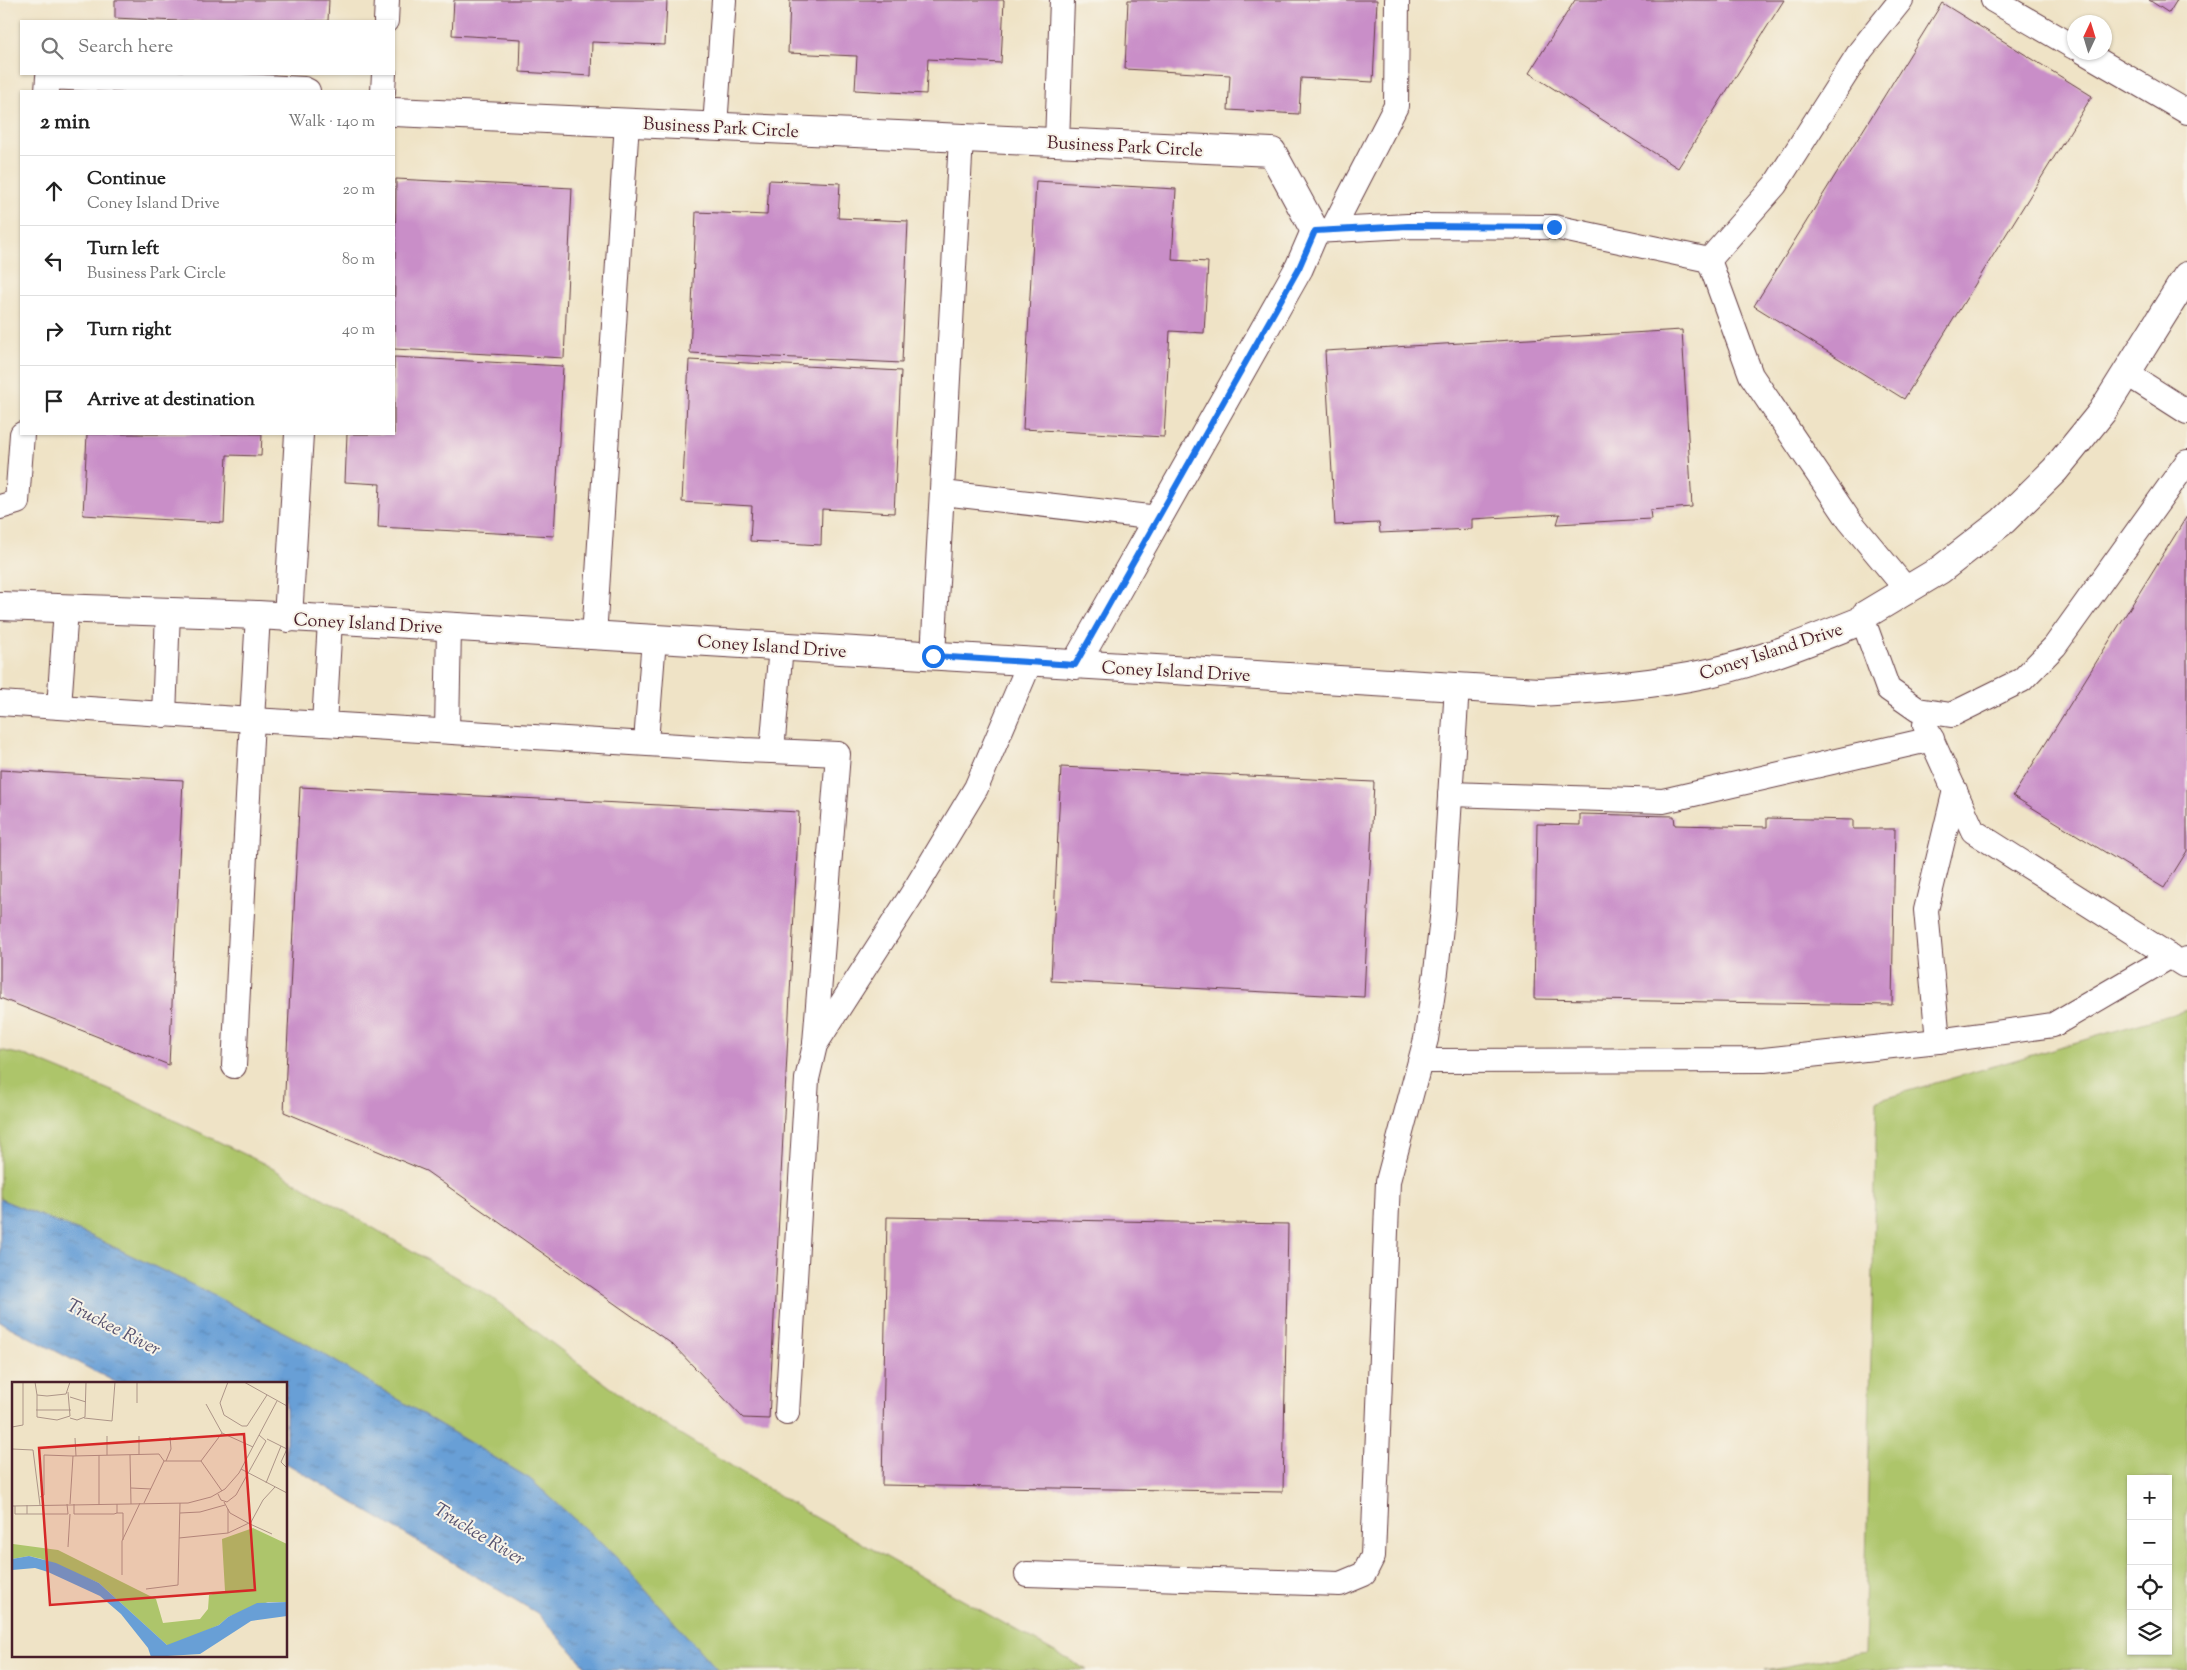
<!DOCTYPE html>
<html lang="en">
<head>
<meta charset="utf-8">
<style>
  body { margin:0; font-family:"Sorts Mill Goudy",serif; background:#f2f2f2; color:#222 }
  .controls { position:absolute; right:15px; bottom:15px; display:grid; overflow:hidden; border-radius:0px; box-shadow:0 1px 4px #0004 }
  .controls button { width:45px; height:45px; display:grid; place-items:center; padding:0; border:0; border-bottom:1px solid #e0e0e0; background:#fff; color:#222; font:25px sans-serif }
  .compass { position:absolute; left:2067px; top:15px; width:45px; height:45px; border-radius:50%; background:#fff; box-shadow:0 1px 4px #0004; rotate:4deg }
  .stop { position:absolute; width:15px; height:15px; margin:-11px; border:4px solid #1a73e8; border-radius:50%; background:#fff }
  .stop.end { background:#1a73e8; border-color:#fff; box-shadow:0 1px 5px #0008 }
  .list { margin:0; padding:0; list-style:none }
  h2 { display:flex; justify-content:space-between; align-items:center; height:65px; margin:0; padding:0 20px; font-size:21px }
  h2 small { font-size:16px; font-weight:400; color:#767676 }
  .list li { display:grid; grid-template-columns:32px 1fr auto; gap:15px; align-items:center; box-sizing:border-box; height:70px; padding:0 20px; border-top:1px solid #e0e0e0 }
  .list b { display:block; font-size:19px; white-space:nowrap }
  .list p { margin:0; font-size:16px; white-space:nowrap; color:#767676 }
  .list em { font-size:16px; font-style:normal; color:#767676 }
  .icon { flex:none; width:28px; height:28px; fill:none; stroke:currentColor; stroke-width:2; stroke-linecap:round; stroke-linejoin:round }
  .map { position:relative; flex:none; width:2187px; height:1670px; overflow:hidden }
  .search { position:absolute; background:#fff; box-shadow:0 1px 4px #0004; left:20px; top:20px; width:375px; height:55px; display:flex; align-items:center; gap:12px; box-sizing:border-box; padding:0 18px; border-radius:0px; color:#767676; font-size:19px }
  .panel { position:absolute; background:#fff; box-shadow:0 1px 4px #0004; left:20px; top:90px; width:375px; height:345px; border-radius:0px }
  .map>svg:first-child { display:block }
  .green { fill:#adc56b; stroke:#7c724b; fill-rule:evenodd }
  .water { fill:url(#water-ripples); stroke:#595f80 }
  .building { fill:#c98ec8 }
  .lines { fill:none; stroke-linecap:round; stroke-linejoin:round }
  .lane-casing { stroke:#633c42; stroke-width:26 }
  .street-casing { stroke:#633c42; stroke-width:30 }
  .lane { stroke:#fff; stroke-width:24 }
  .street { stroke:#fff; stroke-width:28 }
  .route { stroke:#1a73e8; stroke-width:6 }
  .labels { text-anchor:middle; stroke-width:4; stroke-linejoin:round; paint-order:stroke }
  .street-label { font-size:18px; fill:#4a1f2b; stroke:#f7f3e8 }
  .water-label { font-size:19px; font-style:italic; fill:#56526f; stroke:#f7f3e8 }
  .inset-road { fill:none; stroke:#ad9588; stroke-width:1 }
  .view { fill:#d62828; fill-opacity:0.15; stroke:#d62828; stroke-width:2.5 }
  .inset-edge { fill:none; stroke:#4a1f2b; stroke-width:2.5 }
</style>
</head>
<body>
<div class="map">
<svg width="2187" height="1670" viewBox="0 0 2187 1670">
  <defs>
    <pattern id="water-ripples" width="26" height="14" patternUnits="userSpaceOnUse" patternTransform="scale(1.25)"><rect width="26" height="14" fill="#689fd6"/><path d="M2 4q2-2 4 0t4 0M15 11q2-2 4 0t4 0" fill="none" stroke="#5881ae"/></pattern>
  </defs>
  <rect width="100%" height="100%" fill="#f7f3e8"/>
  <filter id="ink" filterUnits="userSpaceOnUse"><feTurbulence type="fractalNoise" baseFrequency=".02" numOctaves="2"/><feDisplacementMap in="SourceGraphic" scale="10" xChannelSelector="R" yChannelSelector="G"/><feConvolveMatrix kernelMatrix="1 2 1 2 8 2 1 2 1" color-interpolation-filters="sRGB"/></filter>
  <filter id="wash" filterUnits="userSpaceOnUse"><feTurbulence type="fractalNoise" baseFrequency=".0096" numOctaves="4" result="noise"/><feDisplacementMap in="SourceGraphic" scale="20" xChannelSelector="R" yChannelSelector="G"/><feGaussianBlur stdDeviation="1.12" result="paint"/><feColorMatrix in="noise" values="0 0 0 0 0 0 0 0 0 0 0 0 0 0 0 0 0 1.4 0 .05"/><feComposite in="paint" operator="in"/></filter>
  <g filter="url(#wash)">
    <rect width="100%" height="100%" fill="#efe3c6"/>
    <g class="green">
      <path d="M2187,1010V1670H1765L1864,1652L1877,1100ZM2131,1479H2168V1651H2131Z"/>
      <path d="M0,1050L27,1056L124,1096L265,1164L492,1298L638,1408L801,1509L1087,1670H717L616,1557L530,1479L310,1346L205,1291L91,1236L0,1199Z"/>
    </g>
    <path class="water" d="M0,1199L91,1236L205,1291L310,1346L530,1479L616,1557L717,1670H589L537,1613L286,1463V1384H119L0,1322Z"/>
    <g id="blocks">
      <g class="building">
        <path d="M115,0H329L328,21H177L115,18Z"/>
        <path d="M454,0H667L665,45L592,42L591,76L520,72L521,39L452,35Z"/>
        <path d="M790,0H1004L1001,63L928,59L926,94L855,90L857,56L788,53Z"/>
        <path d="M1128,0H1377L1373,82L1301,78L1299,114L1228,110L1230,75L1125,69Z"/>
        <path d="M1575,0H1784L1678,168L1529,73Z"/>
        <path d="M2149,0H2177L2169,13Z"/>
        <path d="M1942,3L2092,96L1904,399L1754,306Z"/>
        <path d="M396,179L572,188L564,358L394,349Z"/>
        <path d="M769,180L840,183L838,218L908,221L902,363L690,353L696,212L767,215Z"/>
        <path d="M1036,181L1176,189L1172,260L1208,262L1204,333L1170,331L1164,437L1023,429Z"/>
        <path d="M1682,330L1692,507L1650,510L1651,519L1557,524L1560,514L1472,519V529L1424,531L1380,533L1379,523L1335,525L1325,351Z"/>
        <path d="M394,357L563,366L554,536L378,527L380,484L345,482L347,434H394Z"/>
        <path d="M689,360L901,371L894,513L822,509L821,545L750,541L752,506L682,502Z"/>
        <path d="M87,434H262L261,456L227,455L224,523L83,515Z"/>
        <path d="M2187,516V851L2164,888L2013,796Z"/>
        <path d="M1061,767L1374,782L1364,997L1051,981Z"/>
        <path d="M0,770L183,780L169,1065L0,998Z"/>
        <path d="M300,787L799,812L769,1419L743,1418L672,1344L426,1171L284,1112Z"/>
        <path d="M1580,814L1674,816L1675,825L1767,827V818L1853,820V829H1895L1892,1005L1534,999L1537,824L1580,825Z"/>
        <path d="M887,1217L1288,1224L1283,1492L882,1485Z"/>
      </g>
    </g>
  </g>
  <g filter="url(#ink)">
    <use href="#blocks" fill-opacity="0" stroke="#633c42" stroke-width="1"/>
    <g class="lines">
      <defs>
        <g id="lane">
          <path d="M1993,0L2074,47"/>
          <path d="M386,21L387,0"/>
          <path d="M2084,52L2187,112"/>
          <path d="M47,91L48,77L304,89L308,91"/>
          <path d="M383,91L384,74"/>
          <path d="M715,126L724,0"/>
          <path d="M1057,143L1062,0"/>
          <path d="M1332,230L1396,106L1397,0"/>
          <path d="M1315,231L1408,226L1554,227L1709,260L1751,375L1849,520L1907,590"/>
          <path d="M1709,260L1775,185L1861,50L1901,0"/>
          <path d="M2126,373L2187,412"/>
          <path d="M943,493L1158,518"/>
          <path d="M0,507L17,502L22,434"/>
          <path d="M1863,620L1888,689L1918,710L1951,715L2022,680L2055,646L2187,462"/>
          <path d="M330,621L324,724L744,750L772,751L781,646"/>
          <path d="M594,637L627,122"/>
          <path d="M933,656L961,138"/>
          <path d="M0,703L252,720L258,615"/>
          <path d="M59,707L66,609"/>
          <path d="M164,715L168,612"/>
          <path d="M1925,725L1973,831L2184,965L2187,959"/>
          <path d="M447,730L449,628"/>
          <path d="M646,742L654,639"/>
          <path d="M772,751L838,754L815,1043"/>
          <path d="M1955,790L1926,910L1938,1041L2053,1025L2171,956"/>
          <path d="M1450,794L1663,801L1932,739"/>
          <path d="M1421,1061L1764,1060L1938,1041"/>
          <path d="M234,1066L252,720L324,724"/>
          <path d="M787,1413L807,1079L815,1045L914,891L976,788L1030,662"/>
          <path d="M1027,1574L1340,1584L1364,1574L1373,1556L1388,1181L1426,1039L1436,972L1443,909L1457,686"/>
        </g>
        <g id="street">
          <path d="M394,112L1272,152L1315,231L1299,268L1075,665"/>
          <path d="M0,606L258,615L1539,692C1596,689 1653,685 1709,673C1761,661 1813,640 1863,620L1865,615L1940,570L2003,521L2055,470L2102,412L2187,276"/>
          <path d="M288,618L299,434"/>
        </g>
      </defs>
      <use href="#lane" class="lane-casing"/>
      <use href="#street" class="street-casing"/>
      <use href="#lane" class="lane"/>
      <use href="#street" class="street"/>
    </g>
  </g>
  <g class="lines" filter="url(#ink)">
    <path class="route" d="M933,656L1075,665L1299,268L1315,231L1408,226L1554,227"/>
  </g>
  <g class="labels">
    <g class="street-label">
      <text transform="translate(721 127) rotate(3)" y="6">Business Park Circle</text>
      <text transform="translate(1125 146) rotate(3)" y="6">Business Park Circle</text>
      <text transform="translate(368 623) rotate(3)" y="6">Coney Island Drive</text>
      <text transform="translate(772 646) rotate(4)" y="6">Coney Island Drive</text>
      <text transform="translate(1771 651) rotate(-18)" y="6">Coney Island Drive</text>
      <text transform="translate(1176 671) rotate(3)" y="6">Coney Island Drive</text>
    </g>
    <g class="water-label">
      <text transform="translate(114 1326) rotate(27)" y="7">Truckee River</text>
      <text transform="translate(480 1533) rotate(31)" y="7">Truckee River</text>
    </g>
  </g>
  <g transform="translate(12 1382)">
    <rect width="275" height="275" fill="#efe3c6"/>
    <path d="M0,127L1,162L46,168L144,217L151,241L188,237L196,227L197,213L213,209L210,157L241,146L275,162V220H256L216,235L207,243L161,263H155L87,201L30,177L17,174L0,177Z" fill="#adc56b"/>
    <path d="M17,174L44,181L87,201L155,263L207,243L216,235L245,221L275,220V234L239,239L188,272L139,275L136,266L109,232L88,214L36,190L23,186L0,188V177Z" fill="#689fd6"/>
    <path class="inset-road" d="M23,0L25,13L35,14L54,12L58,0M216,0L208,21L212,33L230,44H235L255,13M232,0L275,24M25,13V35L45,38L58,34L56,10M58,15L74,20M125,21V0M194,22L210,51M24,28H59M58,36L65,38L73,35L74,0M72,36L100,39L103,0M0,45L11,43V0M95,54V73M127,54V73M63,56L64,74M255,57L275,67L269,80L275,86M0,67L21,68L28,123M87,73V122M118,73L119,122M152,79H189L210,109M154,79L159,67L158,55M189,79L210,51L241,65M229,87L275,111M254,101L269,64M119,106L139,107M206,112L209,118L215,120L224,113L254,59L247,53M28,115L32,113V73L61,74M212,120L218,131L238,142L251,118L263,105M58,122L61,74L147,72L152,79L132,121M62,122V132H102L105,131V122M15,123V132H56L55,122M0,124L176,121L199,115L213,107L227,91L265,19M3,124V132H15M216,127V151L237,141M105,131H111V158M168,131L188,130L213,123M238,142L260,152M167,156L216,151M56,165L58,132M110,193V159L128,121M134,207L166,203L168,121"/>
    <path class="view" d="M232,52L243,208L38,223L27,66Z"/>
    <rect width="275" height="275" class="inset-edge"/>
  </g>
</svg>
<div class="controls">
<button>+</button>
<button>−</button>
<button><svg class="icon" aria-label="locate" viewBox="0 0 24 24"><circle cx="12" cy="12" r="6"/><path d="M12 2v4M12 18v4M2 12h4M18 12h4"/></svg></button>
<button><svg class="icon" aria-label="layers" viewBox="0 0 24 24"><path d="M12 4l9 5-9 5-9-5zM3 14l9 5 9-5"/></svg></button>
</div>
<svg class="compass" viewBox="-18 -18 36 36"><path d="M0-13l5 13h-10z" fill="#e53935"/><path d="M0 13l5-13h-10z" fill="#767676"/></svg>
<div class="stop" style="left:933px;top:656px"></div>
<div class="stop end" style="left:1554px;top:227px"></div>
<div class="search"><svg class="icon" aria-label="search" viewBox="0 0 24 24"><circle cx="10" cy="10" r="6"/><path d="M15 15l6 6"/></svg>Search here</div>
<section class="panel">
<h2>2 min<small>Walk · 140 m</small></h2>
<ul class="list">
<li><svg class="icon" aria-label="ahead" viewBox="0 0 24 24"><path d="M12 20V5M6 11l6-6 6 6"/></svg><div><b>Continue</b><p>Coney Island Drive</p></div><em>20 m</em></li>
<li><svg class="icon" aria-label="left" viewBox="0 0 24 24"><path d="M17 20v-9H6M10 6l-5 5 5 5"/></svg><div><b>Turn left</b><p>Business Park Circle</p></div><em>80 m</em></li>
<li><svg class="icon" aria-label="right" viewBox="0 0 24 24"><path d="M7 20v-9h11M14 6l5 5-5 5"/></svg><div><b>Turn right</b></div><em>40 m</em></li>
<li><svg class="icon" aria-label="arrive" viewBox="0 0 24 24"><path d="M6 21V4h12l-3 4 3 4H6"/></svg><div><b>Arrive at destination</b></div></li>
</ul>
</section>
</div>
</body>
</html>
